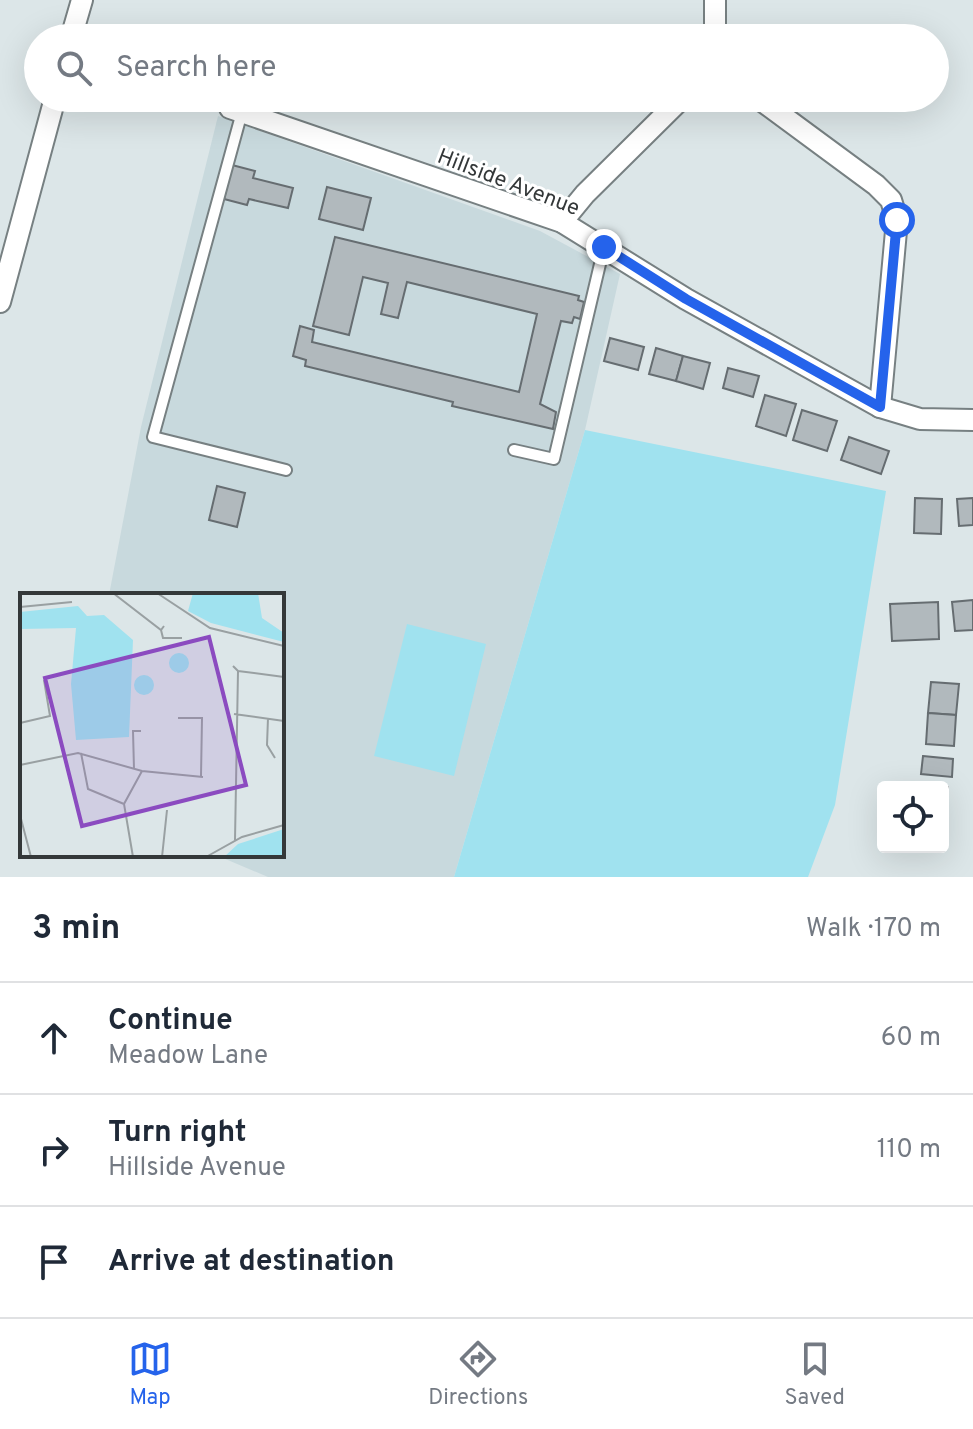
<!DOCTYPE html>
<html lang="en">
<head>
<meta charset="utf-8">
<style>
  body { margin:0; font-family:Overpass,sans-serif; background:#f6f6f7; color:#1f2937 }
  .controls { position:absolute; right:24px; bottom:24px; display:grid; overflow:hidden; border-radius:8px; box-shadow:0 8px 32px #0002 }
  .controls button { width:72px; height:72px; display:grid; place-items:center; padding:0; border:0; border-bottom:2px solid #e0e1e3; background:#fff; color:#1f2937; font:40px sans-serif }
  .stop { position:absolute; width:24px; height:24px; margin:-18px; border:6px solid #2563eb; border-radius:50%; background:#fff }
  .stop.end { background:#2563eb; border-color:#fff; box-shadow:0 2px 8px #0008 }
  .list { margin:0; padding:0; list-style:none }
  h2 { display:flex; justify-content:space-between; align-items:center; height:104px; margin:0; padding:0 32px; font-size:34px }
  h2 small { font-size:26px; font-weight:400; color:#747a83 }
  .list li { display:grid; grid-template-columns:52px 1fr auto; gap:24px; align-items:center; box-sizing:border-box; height:112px; padding:0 32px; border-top:2px solid #e0e1e3 }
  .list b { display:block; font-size:30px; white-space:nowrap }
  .list p { margin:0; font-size:26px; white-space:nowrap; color:#747a83 }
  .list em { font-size:26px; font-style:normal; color:#747a83 }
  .icon { flex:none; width:44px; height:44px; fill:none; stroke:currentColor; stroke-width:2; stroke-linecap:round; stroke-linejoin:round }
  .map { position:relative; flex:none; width:973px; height:877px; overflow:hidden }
  .search { position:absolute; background:#fff; box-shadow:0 8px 32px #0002; left:24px; right:24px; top:24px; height:88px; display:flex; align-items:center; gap:20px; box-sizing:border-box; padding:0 28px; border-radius:44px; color:#747a83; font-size:30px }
  .sheet { height:440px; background:#fff }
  nav { display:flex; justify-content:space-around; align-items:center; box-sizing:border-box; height:112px; border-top:2px solid #e0e1e3; background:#fff; font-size:22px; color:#747a83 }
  nav a { display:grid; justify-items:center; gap:4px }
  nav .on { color:#2563eb }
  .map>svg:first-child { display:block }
  .built { fill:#c8d9dd }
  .green { fill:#a0e2ef }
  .building { fill:#b1b9bd; stroke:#666d71; stroke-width:2 }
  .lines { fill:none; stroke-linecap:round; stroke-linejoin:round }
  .lane-casing { stroke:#778082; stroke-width:14 }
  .street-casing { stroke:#778082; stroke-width:24 }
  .lane { stroke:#fff; stroke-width:10 }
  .street { stroke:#fff; stroke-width:20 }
  .route { stroke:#2563eb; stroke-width:10 }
  .labels { text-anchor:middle; stroke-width:6; stroke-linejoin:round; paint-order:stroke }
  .street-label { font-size:22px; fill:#343839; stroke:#fff }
  .inset-road { fill:none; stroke:#99a0a2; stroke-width:2 }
  .view { fill:#8b4bc0; fill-opacity:0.15; stroke:#8b4bc0; stroke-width:4 }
  .inset-edge { fill:none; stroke:#343839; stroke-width:4 }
</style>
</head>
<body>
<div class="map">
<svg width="973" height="877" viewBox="0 0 973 877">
  <rect width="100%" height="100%" fill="#dce6e8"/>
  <path class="built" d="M218,116L540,231L620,274L585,430L454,877H268L216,855H282V595H109L141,427Z"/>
  <g class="green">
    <path d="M585,430L886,491L835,805L808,877H454Z"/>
    <path d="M407,624L486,644L454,776L374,756Z"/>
  </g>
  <g class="building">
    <path d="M232,165L255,171L253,178L293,188L288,208L249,199L247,205L224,199Z"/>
    <path d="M327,187L371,198L363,230L319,219Z"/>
    <path d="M335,237L579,296L578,300L584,302L580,319L574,317L572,323L561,321L540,404L556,412L553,429L452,406L453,402L305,366L306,360L293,356L300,326L314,330L312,342L519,392L537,314L407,282L398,318L381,314L388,283L363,277L349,335L313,326Z"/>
    <path d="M610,338L644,347L638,370L604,361Z"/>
    <path d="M656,348L683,356L676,381L649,374Z"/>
    <path d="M683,356L710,363L703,389L676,381Z"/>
    <path d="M728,368L759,376L753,397L723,388Z"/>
    <path d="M765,395L796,404L786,436L756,426Z"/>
    <path d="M802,410L837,421L827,451L793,440Z"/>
    <path d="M849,437L889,451L881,474L841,460Z"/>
    <path d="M217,486L245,493L237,527L209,520Z"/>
    <path d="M915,498L942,499L941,534L914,533Z"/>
    <path d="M973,498V525L959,526L957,499Z"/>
    <path d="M973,600V630L955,631L952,602Z"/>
    <path d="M938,602L939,639L892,641L890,604Z"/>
    <path d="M931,682L959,684L956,715L928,713Z"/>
    <path d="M928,713L956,715L954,746L926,744Z"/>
    <path d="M923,756L953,759L952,777L921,774Z"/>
    <path d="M918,785L948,787L944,837L943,787H918Z"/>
  </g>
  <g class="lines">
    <defs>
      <g id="lane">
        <path d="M242,112L153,437L286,470"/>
        <path d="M514,450L554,459L604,247"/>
      </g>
      <g id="street">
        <path d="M71,38L82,0"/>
        <path d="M715,38V0"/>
        <path d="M758,98L876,185L891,200L897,220L880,407"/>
        <path d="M230,108L562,222L686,299L880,407L920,419L973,420"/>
        <path d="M562,222L585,194L682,98"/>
        <path d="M0,302L55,98"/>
      </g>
    </defs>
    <use href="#lane" class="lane-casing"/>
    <use href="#street" class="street-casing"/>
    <use href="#lane" class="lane"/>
    <use href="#street" class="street"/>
  </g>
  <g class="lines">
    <path class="route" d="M604,247L686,299L880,407L897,220"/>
  </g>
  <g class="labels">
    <g class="street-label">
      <text transform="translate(509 181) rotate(21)" y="8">Hillside Avenue</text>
    </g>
  </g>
  <g transform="translate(20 593)">
    <rect width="264" height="264" fill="#dce6e8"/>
    <path d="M173,0H238L242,25L264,40V49L191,30L168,18ZM58,13L67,23L84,22L113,47L109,144L56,147L51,91L56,35L0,36V19ZM149 70a10 10 0 1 1 20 0a10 10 0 1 1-20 0ZM114 92a10 10 0 1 1 20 0a10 10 0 1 1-20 0ZM264,236V264H204L218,251Z" fill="#a0e2ef"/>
    <path class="inset-road" d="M93,0L141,37L144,33M137,0L190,35L264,53M0,14L52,9M141,37L143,45H162M213,73L218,78L215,247M218,78L264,84M214,121L264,128M158,125H182L181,183M248,125L247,152L255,165M0,130L30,123L24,87M61,160L68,196L104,211M0,172L58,160L122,178L183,184M114,176L113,138H121M0,222L11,264M113,264L104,211L122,178M142,264L147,217M186,264L222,244L264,232"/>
    <path class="view" d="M189,44L226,192L62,233L25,85Z"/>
    <rect width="264" height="264" class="inset-edge"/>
  </g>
</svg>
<div class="controls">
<button><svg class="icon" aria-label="locate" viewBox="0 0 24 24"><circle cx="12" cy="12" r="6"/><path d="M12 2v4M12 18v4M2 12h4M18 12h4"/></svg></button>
</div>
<div class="stop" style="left:897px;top:220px"></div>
<div class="stop end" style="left:604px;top:247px"></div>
<div class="search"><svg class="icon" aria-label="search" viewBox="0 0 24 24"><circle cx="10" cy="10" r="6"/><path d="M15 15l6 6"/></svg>Search here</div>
</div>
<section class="sheet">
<h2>3 min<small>Walk · 170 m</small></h2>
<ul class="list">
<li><svg class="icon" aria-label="ahead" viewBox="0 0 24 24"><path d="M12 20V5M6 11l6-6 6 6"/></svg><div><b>Continue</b><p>Meadow Lane</p></div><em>60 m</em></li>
<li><svg class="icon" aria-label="right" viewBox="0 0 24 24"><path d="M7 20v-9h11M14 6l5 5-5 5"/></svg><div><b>Turn right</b><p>Hillside Avenue</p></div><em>110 m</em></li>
<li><svg class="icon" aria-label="arrive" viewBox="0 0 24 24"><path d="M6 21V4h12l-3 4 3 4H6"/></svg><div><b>Arrive at destination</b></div></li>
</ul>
</section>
<nav>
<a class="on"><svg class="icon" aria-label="map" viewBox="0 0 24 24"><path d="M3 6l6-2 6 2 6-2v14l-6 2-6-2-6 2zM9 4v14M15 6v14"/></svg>Map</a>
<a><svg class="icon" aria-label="directions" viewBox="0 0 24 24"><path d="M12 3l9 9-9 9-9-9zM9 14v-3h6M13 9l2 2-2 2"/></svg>Directions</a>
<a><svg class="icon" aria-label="saved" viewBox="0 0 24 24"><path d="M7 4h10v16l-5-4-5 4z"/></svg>Saved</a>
</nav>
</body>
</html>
